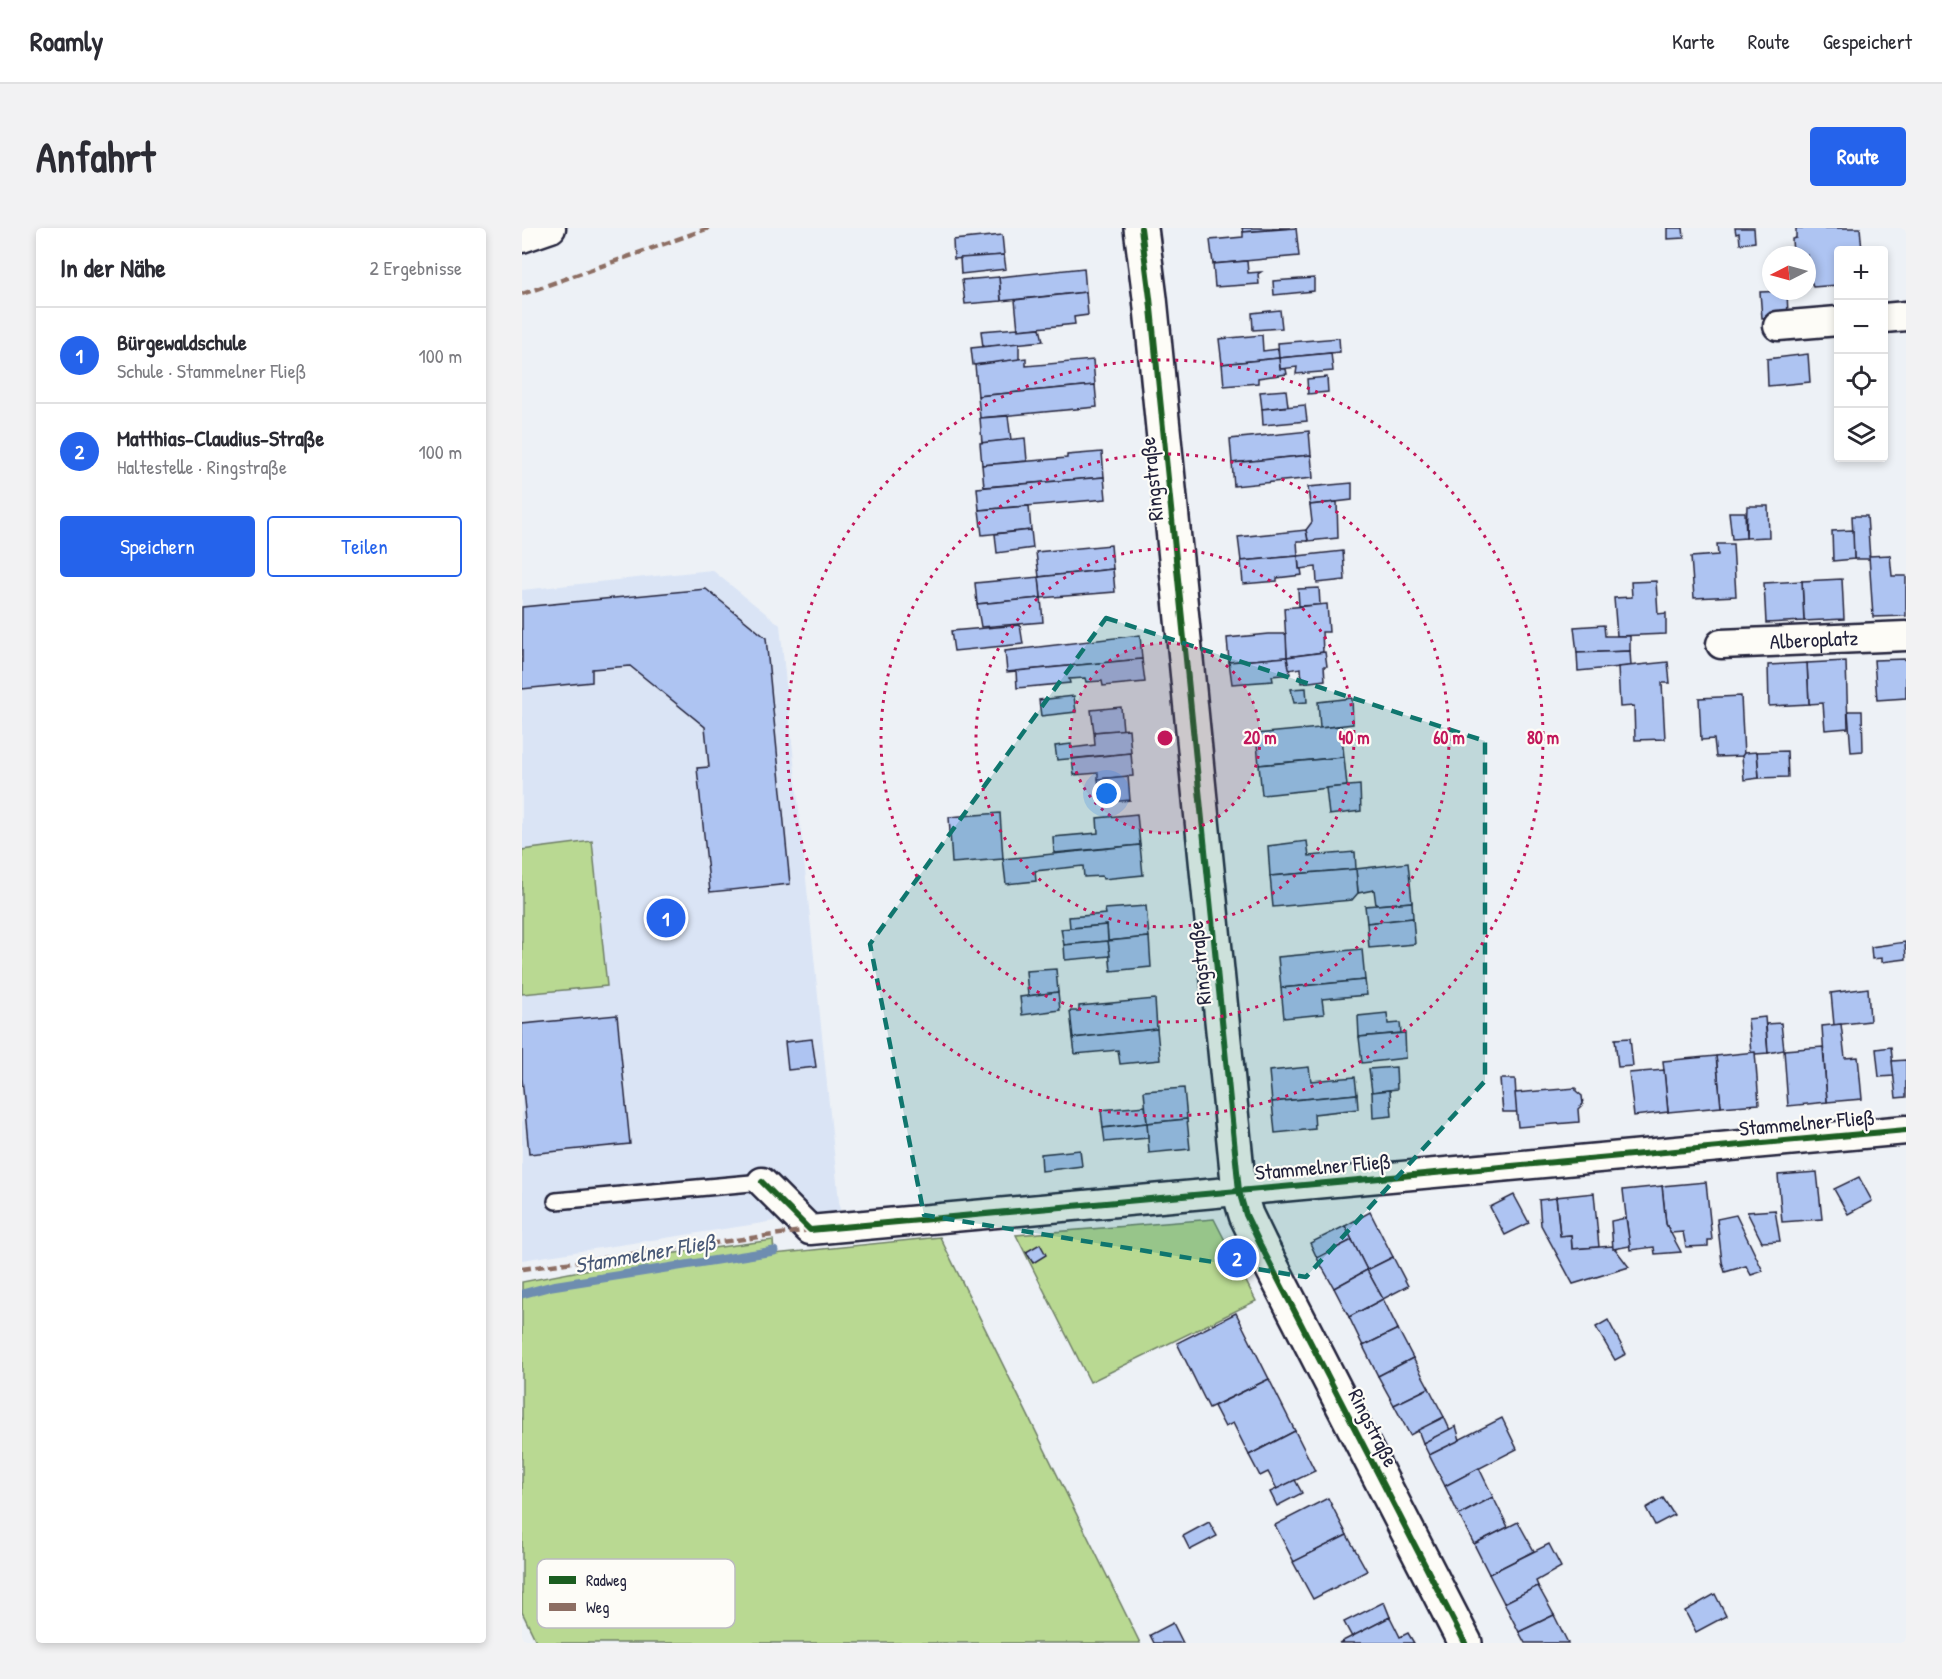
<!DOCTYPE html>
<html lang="de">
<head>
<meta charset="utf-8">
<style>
  body { margin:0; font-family:"Patrick Hand",sans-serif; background:#f2f2f3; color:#2b2b33 }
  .controls { position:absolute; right:18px; top:18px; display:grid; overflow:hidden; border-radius:6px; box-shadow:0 3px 9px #0003 }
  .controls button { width:54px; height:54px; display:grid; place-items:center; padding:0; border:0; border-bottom:2px solid #e1e1e2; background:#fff; color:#2b2b33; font:30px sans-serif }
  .compass { position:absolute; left:1240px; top:18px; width:54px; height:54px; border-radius:50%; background:#fff; box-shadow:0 3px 9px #0003; rotate:264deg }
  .you { position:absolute; left:585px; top:566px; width:21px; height:21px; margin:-15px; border:4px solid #fff; border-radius:50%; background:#1a73e8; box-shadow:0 0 0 9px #1a73e833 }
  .badge { display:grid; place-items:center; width:39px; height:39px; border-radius:50%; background:#2563eb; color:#fff; font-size:20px; font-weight:700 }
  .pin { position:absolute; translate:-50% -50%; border:3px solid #fff; box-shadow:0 2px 6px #0006 }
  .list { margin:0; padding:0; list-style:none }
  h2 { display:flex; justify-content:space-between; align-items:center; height:78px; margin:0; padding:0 24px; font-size:26px }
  h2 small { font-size:20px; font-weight:400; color:#7c7c81 }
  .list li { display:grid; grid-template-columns:39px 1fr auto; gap:18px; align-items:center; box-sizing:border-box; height:96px; padding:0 24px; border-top:2px solid #e1e1e2 }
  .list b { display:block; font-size:22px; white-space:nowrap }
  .list p { margin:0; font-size:20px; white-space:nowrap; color:#7c7c81 }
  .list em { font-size:20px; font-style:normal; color:#7c7c81 }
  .actions { display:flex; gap:12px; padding:18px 24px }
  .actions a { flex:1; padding:14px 0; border:2px solid #2563eb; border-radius:6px; text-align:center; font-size:21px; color:#2563eb }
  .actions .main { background:#2563eb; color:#fff }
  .icon { flex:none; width:33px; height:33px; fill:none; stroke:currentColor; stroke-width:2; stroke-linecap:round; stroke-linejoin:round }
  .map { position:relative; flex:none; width:1384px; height:1415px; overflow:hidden; border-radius:6px }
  header { display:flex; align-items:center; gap:36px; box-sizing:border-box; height:84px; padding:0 30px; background:#fff; border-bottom:2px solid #e1e1e2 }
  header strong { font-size:28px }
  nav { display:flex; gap:33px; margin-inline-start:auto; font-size:21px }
  .intro { display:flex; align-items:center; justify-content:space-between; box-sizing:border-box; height:144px; padding:0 36px }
  h1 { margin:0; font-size:42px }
  .button { padding:15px 27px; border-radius:6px; background:#2563eb; color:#fff; font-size:21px; font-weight:700 }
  main { display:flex; gap:36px; padding:0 36px }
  aside { flex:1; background:#fff; border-radius:6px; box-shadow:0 3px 9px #0003 }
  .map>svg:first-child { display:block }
  .built { fill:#dae4f5 }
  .green { fill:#b9d992; stroke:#6e7e66; stroke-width:1.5 }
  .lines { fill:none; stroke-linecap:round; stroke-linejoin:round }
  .stream { stroke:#6e8db0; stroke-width:9 }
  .building { fill:#aec4f2; stroke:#22223b; stroke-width:1.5 }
  .service-casing { stroke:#22223b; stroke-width:20 }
  .minor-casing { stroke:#22223b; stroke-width:33 }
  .secondary-casing { stroke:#22223b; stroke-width:38 }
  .service { stroke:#fdfcf7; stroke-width:15 }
  .minor { stroke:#fdfcf7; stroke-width:28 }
  .secondary { stroke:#fdfcf7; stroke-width:33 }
  .quiet { stroke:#8d6e63; stroke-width:4.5; stroke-dasharray:9 4.5; stroke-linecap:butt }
  .cycleway-casing { stroke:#fdfcf7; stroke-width:10 }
  .cycleway { stroke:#1b5e20; stroke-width:6 }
  .marked { fill:#0f766e; fill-opacity:0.2; stroke:#0f766e; stroke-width:4.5; stroke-dasharray:12 8; stroke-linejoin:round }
  .ring { fill:none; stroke:#c2185b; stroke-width:3; stroke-dasharray:3 6 }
  .labels { text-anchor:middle; stroke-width:4.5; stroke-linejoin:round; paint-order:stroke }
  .street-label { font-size:21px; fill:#22223b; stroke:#fdfcf7 }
  .water-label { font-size:22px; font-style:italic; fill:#485876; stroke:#fdfcf7 }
  .key { fill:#fdfcf7; stroke:#bbbbbf; stroke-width:1.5 }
  .key-label { font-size:16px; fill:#22223b }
  .centre { fill:#c2185b; stroke:#fdfcf7; stroke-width:3 }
  .ring-label { font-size:18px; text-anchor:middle; font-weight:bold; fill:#c2185b; stroke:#fdfcf7; stroke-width:4.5; stroke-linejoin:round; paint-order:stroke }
</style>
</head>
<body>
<header>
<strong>Roamly</strong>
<nav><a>Karte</a><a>Route</a><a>Gespeichert</a></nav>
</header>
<div class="intro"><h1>Anfahrt</h1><a class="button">Route</a></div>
<main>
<aside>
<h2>In der Nähe<small>2 Ergebnisse</small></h2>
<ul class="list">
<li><span class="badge">1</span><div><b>Bürgewaldschule</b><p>Schule · Stammelner Fließ</p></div><em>100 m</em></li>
<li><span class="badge">2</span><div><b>Matthias-Claudius-Straße</b><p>Haltestelle · Ringstraße</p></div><em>100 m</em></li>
</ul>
<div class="actions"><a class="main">Speichern</a><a>Teilen</a></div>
</aside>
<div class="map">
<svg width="1384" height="1415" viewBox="0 0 1384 1415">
  <rect width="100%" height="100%" fill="#edf1f6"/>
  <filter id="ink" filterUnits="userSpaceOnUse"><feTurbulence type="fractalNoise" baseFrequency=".0167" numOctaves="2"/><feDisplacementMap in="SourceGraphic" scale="12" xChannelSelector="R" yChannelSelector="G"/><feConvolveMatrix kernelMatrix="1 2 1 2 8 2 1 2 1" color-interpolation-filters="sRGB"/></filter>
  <g filter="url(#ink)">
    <path class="built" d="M190,342L258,397L318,983L0,1032V362Z"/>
    <g class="green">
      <path d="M70,613L85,758L0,766V622Z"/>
      <path d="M692,991L734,1073L568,1154L494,1007Z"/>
      <path d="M418,1009L618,1415H15L0,1384V1054L146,1026L251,1012L252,1026Z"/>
    </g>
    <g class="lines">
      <path class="stream" d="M0,1066L30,1058L252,1023"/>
    </g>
    <g class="building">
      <path d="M720,0H768L721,4Z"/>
      <path d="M774,0L777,28L691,36L688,12L721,9V4Z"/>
      <path d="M1145,0H1161L1162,10L1145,11Z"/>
      <path d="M1213,0H1232L1233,14L1218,16L1217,5L1214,6Z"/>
      <path d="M1274,0H1338L1340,22H1316V57L1291,59L1290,55H1285V27H1271L1270,11L1274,10Z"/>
      <path d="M480,7L482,27L432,31L431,12Z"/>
      <path d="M482,27L484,41L439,46L438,30Z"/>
      <path d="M725,33L726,45L739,44L736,46L737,56L693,59L691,36Z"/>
      <path d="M562,40L564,64L479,73L477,49Z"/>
      <path d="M477,49L479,73L443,76L440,52Z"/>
      <path d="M792,50V63L752,67L751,53Z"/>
      <path d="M1265,63L1266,88L1240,90L1238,64Z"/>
      <path d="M564,64L566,87L552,89L553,96L496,102L493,72Z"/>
      <path d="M758,82L760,100L731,102L730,85Z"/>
      <path d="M496,100V102L518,100L521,113L461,119L459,103Z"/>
      <path d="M740,107L741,123L756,121L757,130L700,136L697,111Z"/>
      <path d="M817,110L818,124L757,130L756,115Z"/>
      <path d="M497,115V132L451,137L449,120Z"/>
      <path d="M809,125L811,143L774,146L775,139L758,141L757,130Z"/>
      <path d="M1286,126L1288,154L1246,158L1245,131Z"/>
      <path d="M504,130V138L571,132L573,157L456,168L453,137Z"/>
      <path d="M757,130L758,141H764L765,146L736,150V155L702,158L700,136Z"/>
      <path d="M805,149L806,164L786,166L785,151Z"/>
      <path d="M573,157L575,179L458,190L456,168Z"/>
      <path d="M764,162L766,178L740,181L738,164Z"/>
      <path d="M783,177L785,193L741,197L740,181Z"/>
      <path d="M486,188L489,212L460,215L458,190Z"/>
      <path d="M787,203L789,227L710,235L708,211Z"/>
      <path d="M503,210L505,233L460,237L458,215Z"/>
      <path d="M580,224L582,249L462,259L460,237L545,230V227Z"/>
      <path d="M789,227L791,250L712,258L710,235Z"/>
      <path d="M582,249L584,271L457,282L455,260Z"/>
      <path d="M830,255V272L788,277L786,259Z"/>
      <path d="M815,274L816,310L786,313L784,302L790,294L788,277Z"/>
      <path d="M507,278L509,302L460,307L457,282Z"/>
      <path d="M1225,278H1246L1247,309L1224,310Z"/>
      <path d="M1207,284H1223L1224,310L1210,311Z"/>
      <path d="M1330,288H1345L1348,331H1332Z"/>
      <path d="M509,302L511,320L475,325L473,306Z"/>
      <path d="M784,302L786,313H775L776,328L719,333L716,309Z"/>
      <path d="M1331,302L1332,331L1311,333L1310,303Z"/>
      <path d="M1195,316H1211L1214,368L1172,370L1169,329L1196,327Z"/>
      <path d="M589,317L591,341L517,349L514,324Z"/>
      <path d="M821,323L823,352L795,355L794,339L777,341L776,328Z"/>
      <path d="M1368,327L1370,348H1384V388L1351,389L1347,328Z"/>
      <path d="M776,328L777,341H779L780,347L755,350V353L721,356L719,333Z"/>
      <path d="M591,341L593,364L519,370L517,349Z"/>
      <path d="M517,349L519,370L455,376L453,355Z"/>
      <path d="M1320,351L1322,391L1282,393L1280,353Z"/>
      <path d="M1134,353L1136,386L1144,385V406L1095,408L1092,370L1110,369L1109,354Z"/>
      <path d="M1280,353L1282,393L1244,395L1242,355Z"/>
      <path d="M797,360L798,377L777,378L776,361Z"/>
      <path d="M184,361L244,410L268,656L188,664L175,540L187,539L183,499L108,438L70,441V454L0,461V379Z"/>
      <path d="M519,370L521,394L459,399L455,376Z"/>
      <path d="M805,376L807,404H800L801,424L765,429L762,380Z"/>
      <path d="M498,397L501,416L432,423L429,403Z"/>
      <path d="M1082,397L1083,408H1108V423L1055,425L1052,399Z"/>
      <path d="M746,406H764L765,429L707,434L705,410Z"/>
      <path d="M618,407L620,431L485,444L483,423Z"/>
      <path d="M1108,423L1109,438L1056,443L1055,425Z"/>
      <path d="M803,424L805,438H802L803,452L780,455L779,440L766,442L765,429Z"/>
      <path d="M765,429L768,446L750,448L751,453L710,456L707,434Z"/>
      <path d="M620,431L623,454L581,458L580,453L564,454L563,450L547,451L548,455L495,460L494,443Z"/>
      <path d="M1384,431V470L1355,472L1352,432Z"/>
      <path d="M1324,433L1326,500L1303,502L1301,475L1287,476L1285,435Z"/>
      <path d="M1146,434L1148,455H1140L1143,511L1113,512L1112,478L1098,479L1096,439Z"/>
      <path d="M1285,435L1287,476L1247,478L1246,437Z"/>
      <path d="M784,460L785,474L772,475L769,461Z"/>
      <path d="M552,468L554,484L519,488L517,472Z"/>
      <path d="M1219,468L1222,528L1194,529L1192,511L1179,512L1177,470Z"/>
      <path d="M830,470L831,496L798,500L796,474Z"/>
      <path d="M599,479L601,502L572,504L569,482Z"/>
      <path d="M1326,483H1340L1341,523L1329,524Z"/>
      <path d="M819,498L822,529L737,537L734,506Z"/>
      <path d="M607,501L609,525L535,532L533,518L549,516V520L573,517L572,504Z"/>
      <path d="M1265,523L1266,549L1237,550L1235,524Z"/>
      <path d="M1235,524L1237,550L1222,552L1220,528L1222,525Z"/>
      <path d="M609,525L611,548L576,551V545L552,547L550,531Z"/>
      <path d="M822,529L825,558L740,567L737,537Z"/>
      <path d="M606,548L608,572L579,575L576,551Z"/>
      <path d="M838,557L839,583L807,587L804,560Z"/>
      <path d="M478,585L481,631L430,635L427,589Z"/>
      <path d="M615,586L618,617L532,625L531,609L576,605L575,590Z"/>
      <path d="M785,613L787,628L833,624L834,641L748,648L746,618Z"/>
      <path d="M618,617L621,647L581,651L580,648L562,649L561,638L513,643L514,653L484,656L481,631Z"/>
      <path d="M886,635L890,674L854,677L852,662L836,665L834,641Z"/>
      <path d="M834,641L836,665L830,672L751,679L748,648Z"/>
      <path d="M890,674L891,690L845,695L843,678Z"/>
      <path d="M624,678L627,709L586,713L585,697L548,700L547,689L584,686L583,681Z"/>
      <path d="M891,690L893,716L847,720L845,695Z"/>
      <path d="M585,697L586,713L542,717L539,701Z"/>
      <path d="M627,709L629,739L589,743L586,713Z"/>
      <path d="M586,713L588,728L543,732L542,717Z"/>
      <path d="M1383,714L1384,731L1360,734V730L1350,731L1349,719Z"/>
      <path d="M840,721L843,752L759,760L756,729Z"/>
      <path d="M534,741L536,764L506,768L504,743Z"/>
      <path d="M843,752L845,767L800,771L802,786L762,790L759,760Z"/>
      <path d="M1346,760L1348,793L1312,797L1309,765Z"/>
      <path d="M536,764L538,782L500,787L498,769Z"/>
      <path d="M633,771L635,801L551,810L548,783H557V778Z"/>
      <path d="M865,785L866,796L878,795L879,805L837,809L836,788Z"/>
      <path d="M95,787L108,916L7,926L0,850V796Z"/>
      <path d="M1243,789L1246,825L1233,826L1229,825L1226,791Z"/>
      <path d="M1259,795L1262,822L1246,825L1244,796Z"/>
      <path d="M1319,796L1323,830L1336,829L1340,871L1305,874L1300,798Z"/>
      <path d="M635,801L638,832L598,836L596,822L553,826L551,810Z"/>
      <path d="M883,805L884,830L840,835L837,809Z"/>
      <path d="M1108,810L1111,838L1096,839L1093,811Z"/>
      <path d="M290,811L294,839L266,842L263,814Z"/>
      <path d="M1301,819L1305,874L1266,878L1262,822Z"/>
      <path d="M1369,819L1372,848L1357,849L1354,821Z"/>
      <path d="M1233,824L1237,876L1199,879L1194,828Z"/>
      <path d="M1194,828L1199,879L1146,884L1141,833Z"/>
      <path d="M1384,832V869L1374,870L1370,833Z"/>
      <path d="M787,839L789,853L833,849L835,866L750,874L747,843Z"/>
      <path d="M874,839L875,861L850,864L847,841Z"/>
      <path d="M1142,842L1146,884L1112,888L1107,845Z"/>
      <path d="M978,851H993L995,884H981Z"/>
      <path d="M662,860L665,891L625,895L622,863Z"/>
      <path d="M1054,860V863L1060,868L1061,876L1056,881L1057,894L996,899L993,865Z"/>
      <path d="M868,862L870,888L851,890L850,864Z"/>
      <path d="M835,866L836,881L792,886L793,901L753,905L750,874Z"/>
      <path d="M623,878L625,895L581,900L579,882Z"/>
      <path d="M665,891L668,921L627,925L625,895Z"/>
      <path d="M625,895L626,910L583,914L581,900Z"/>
      <path d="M558,922L560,938L520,943L519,926Z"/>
      <path d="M1295,944L1300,991L1260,994L1256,947Z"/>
      <path d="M1337,949L1350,973L1326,986L1312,961Z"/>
      <path d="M1184,954L1190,1012H1186V1018L1164,1019L1161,1004L1149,1005L1144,996L1140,958Z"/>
      <path d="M1140,958L1144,996L1159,1024L1133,1026L1132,1019L1108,1022L1101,962Z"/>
      <path d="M1072,965L1077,1019L1050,1021L1049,1007L1038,1008L1034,969Z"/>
      <path d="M992,967L1007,995L983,1007L968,979Z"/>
      <path d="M1034,970L1038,1008L1049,1007L1050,1021L1091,1018L1107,1039L1051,1056L1019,997L1017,972Z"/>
      <path d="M1253,982L1258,1013L1240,1014L1225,984Z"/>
      <path d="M848,984L871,1029L845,1042L823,998Z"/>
      <path d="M1214,987L1241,1043L1229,1047L1224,1038L1203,1044L1200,1034L1195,991Z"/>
      <path d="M1104,990L1108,1018L1091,1021L1089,993Z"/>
      <path d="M823,998L830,1012L795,1030L788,1015Z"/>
      <path d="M830,1012L845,1042L812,1060L795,1030Z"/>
      <path d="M518,1016L524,1027L511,1035L504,1024Z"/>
      <path d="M871,1029L886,1058L861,1071L845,1042Z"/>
      <path d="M845,1042L861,1071L827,1089L812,1060Z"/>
      <path d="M861,1071L876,1101L841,1118L827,1089Z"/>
      <path d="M714,1085L747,1151L687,1180L655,1115Z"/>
      <path d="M1086,1092L1104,1126L1093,1132L1074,1099Z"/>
      <path d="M876,1101L891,1130L856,1148L841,1118Z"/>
      <path d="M891,1130L907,1160L872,1177L856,1148Z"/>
      <path d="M747,1151L773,1203L727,1227L711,1195L703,1199L692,1178Z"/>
      <path d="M907,1160L922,1189L888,1207L872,1177Z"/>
      <path d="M922,1189L928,1202L901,1215L896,1202Z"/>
      <path d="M980,1190L995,1221L923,1258L907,1227Z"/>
      <path d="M934,1198L938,1212L907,1227L901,1215Z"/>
      <path d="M773,1203L793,1243L755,1261L746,1244L738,1248L727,1227Z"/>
      <path d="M957,1240L971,1269L937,1287L923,1258Z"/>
      <path d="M773,1252L780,1265L755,1278L748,1264Z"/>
      <path d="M971,1269L986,1299L952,1316L937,1287Z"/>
      <path d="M806,1270L825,1307L772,1334L753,1297Z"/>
      <path d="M1141,1270L1152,1287L1133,1297L1124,1280Z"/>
      <path d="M687,1294L695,1308L668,1322L661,1308Z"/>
      <path d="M996,1294L1012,1323L967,1346L952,1316Z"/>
      <path d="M825,1307L845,1343L791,1371L771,1334Z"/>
      <path d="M1027,1316L1039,1339L1014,1353L1016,1358L982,1375L967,1346Z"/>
      <path d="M1016,1358L1032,1387L997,1404L982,1375Z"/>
      <path d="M1193,1366L1204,1388L1174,1404L1163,1383Z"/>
      <path d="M862,1374L868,1389L830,1409L822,1394Z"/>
      <path d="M1032,1387L1046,1415H1003L997,1404Z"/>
      <path d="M868,1389L878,1409L886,1405L892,1415H817Z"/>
      <path d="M651,1395L661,1415H632L628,1407Z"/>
    </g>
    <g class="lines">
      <defs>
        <path id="service" d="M34,973L240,954"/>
        <g id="minor">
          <path d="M0,10L29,0"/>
          <path d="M1362,90L1384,88"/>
          <path d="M1256,98L1316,93"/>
          <path id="s1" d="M1199,416L1384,408"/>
          <path d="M240,954L288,1002L1384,902"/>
        </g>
        <path id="secondary" d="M619,0L628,70L717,963L724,987L738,1016L943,1415"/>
      </defs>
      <use href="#service" class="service-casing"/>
      <use href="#minor" class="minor-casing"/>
      <use href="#secondary" class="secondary-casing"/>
      <use href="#service" class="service"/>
      <use href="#minor" class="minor"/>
      <use href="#secondary" class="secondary"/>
      <g class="quiet">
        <path d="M0,66L187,0"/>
        <path d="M0,1041L288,1002"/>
      </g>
      <defs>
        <g id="cycleway">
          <path d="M619,0L628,70L717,963L724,987L738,1016L943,1415"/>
          <path d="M240,954L288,1002L1384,902"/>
        </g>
      </defs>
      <use href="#cycleway" class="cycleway-casing"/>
      <use href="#cycleway" class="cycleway"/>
    </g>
  </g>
  <path class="marked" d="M584,390L963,513V853L784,1049L402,987L348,716Z"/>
  <circle cx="643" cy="510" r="95" fill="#c2185b" fill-opacity=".12"/>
  <g class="ring">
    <circle cx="643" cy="510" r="95"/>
    <circle cx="643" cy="510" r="189"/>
    <circle cx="643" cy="510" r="284"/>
    <circle cx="643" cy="510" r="378"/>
  </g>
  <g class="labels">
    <g class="street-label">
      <text transform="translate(630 251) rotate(-96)" y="7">Ringstraße</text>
      <text dy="7" stroke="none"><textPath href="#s1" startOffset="93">Alberoplatz</textPath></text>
      <text transform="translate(678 735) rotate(-96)" y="7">Ringstraße</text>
      <text transform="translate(1285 895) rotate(-5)" y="7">Stammelner Fließ</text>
      <text transform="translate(801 939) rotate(-5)" y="7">Stammelner Fließ</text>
      <text transform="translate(851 1200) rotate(63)" y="7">Ringstraße</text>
    </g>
    <g class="water-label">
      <text transform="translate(123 1025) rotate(-10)" y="8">Stammelner Fließ</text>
    </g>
  </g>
  <rect x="15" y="1331" width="198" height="69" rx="9" class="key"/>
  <rect x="27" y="1348" width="27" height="8" fill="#1b5e20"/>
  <rect x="27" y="1375" width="27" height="8" fill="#8d6e63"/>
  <g class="key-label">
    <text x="64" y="1358">Radweg</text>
    <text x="64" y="1385">Weg</text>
  </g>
  <circle cx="643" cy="510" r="9" class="centre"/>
  <g class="ring-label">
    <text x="738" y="516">20 m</text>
    <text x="832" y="516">40 m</text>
    <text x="927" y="516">60 m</text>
    <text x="1021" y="516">80 m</text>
  </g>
</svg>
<div class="controls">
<button>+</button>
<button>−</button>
<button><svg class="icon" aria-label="locate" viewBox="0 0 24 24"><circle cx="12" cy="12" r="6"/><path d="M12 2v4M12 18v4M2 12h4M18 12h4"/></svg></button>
<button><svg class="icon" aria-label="layers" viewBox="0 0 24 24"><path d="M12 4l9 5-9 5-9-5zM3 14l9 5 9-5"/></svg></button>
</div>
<svg class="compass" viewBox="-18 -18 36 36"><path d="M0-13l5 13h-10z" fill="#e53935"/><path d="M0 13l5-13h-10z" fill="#7c7c81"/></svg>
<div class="you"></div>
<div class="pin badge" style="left:144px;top:690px">1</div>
<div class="pin badge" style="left:715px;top:1030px">2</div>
</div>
</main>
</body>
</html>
